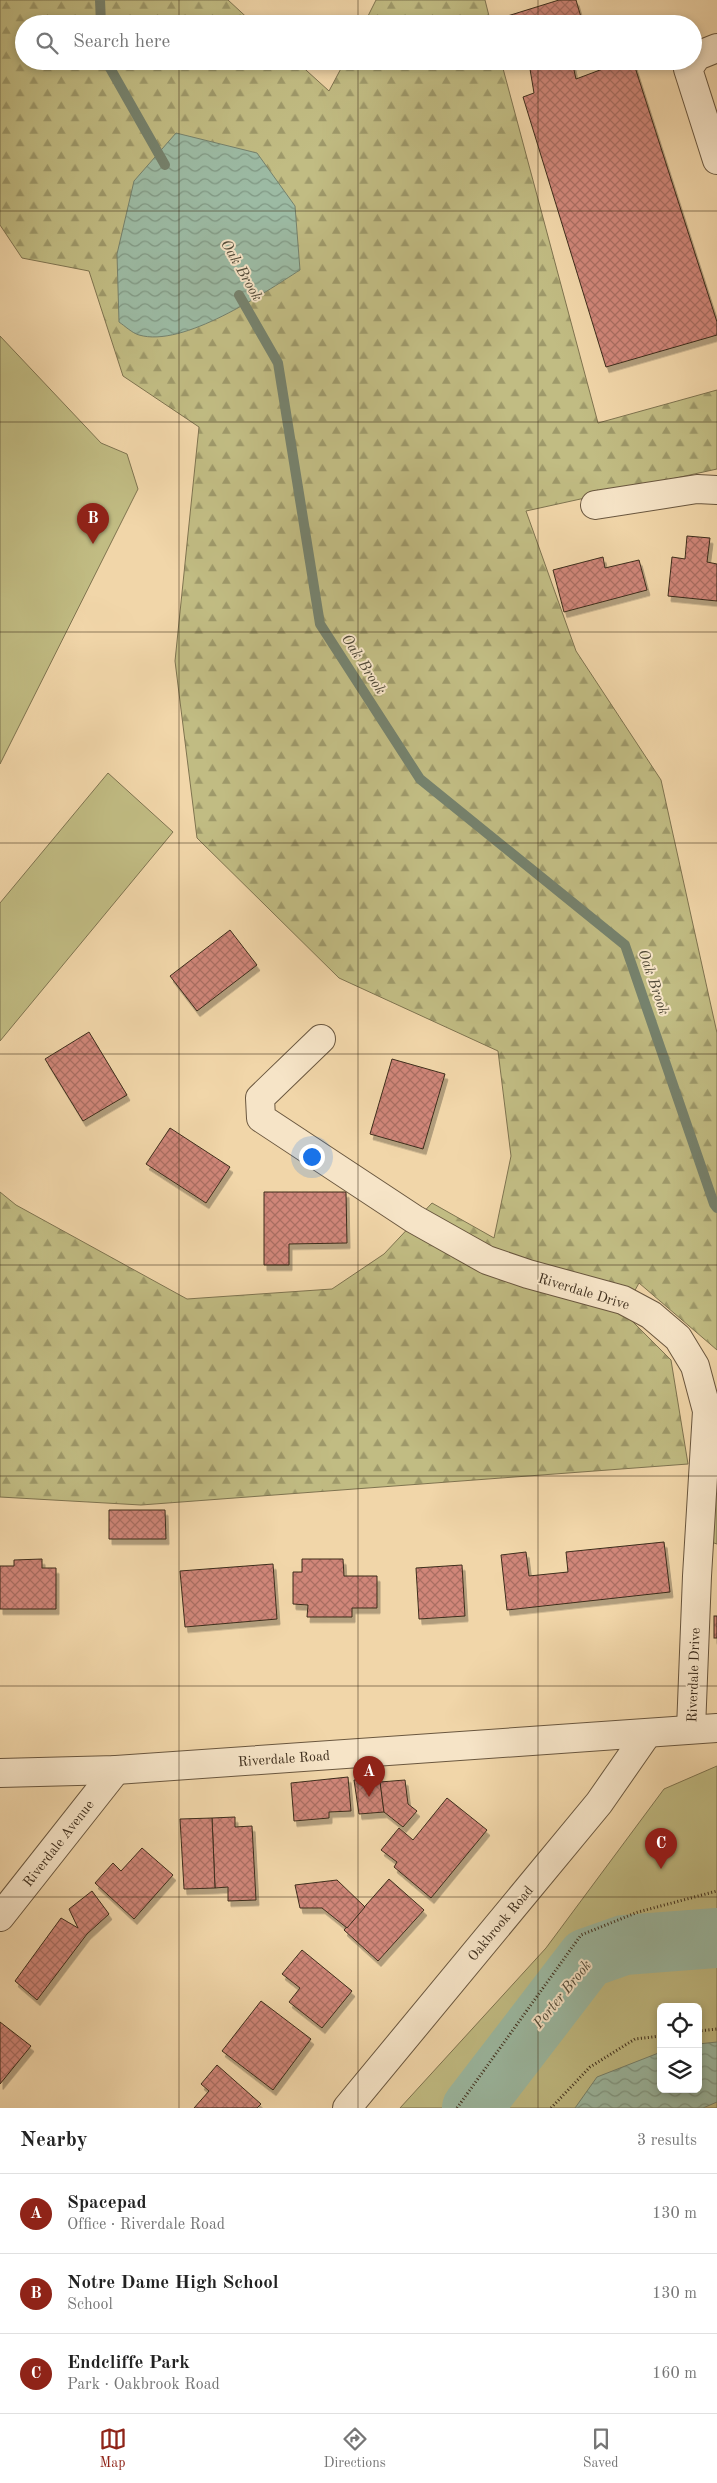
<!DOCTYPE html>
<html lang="en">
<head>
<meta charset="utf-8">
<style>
  body { margin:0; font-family:"Old Standard TT",serif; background:#f2f2f2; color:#222 }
  .controls { position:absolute; right:15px; bottom:15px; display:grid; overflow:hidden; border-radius:8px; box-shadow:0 2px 8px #0003 }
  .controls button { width:45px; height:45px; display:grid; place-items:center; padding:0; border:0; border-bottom:1px solid #e0e0e0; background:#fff; color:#222; font:25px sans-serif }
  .you { position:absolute; left:311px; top:1156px; width:18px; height:18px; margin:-12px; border:4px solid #fff; border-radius:50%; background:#1a73e8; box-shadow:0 0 0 8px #1a73e833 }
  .badge { display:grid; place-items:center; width:32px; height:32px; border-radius:50%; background:#8f2418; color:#fff; font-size:16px; font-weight:700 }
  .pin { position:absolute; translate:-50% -41px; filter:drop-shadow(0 1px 2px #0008) }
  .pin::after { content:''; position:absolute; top:26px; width:18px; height:15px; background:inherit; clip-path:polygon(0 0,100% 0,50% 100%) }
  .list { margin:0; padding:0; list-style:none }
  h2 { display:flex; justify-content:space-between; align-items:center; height:65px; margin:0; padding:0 20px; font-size:21px }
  h2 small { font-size:16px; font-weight:400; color:#767676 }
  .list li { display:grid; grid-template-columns:32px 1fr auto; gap:15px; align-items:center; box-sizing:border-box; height:80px; padding:0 20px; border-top:1px solid #e0e0e0 }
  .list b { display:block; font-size:19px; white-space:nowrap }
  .list p { margin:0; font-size:16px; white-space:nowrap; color:#767676 }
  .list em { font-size:16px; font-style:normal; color:#767676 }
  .icon { flex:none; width:28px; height:28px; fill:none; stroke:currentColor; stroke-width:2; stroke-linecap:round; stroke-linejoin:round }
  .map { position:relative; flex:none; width:717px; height:2108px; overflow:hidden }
  .search { position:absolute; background:#fff; box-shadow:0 2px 8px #0003; left:15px; right:15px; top:15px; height:55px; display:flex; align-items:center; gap:12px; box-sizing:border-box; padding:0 18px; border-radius:28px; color:#767676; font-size:19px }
  .sheet { height:305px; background:#fff }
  nav { display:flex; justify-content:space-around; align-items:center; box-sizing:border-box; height:70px; border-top:1px solid #e0e0e0; background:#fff; font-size:14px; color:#767676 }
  nav a { display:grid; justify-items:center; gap:2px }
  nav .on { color:#8f2418 }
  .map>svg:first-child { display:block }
  .forest { fill:url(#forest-firs); stroke:#7f7450 }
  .green { fill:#c1bc83; stroke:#7f7450; fill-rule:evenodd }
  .water { fill:url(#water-waves); stroke:#76826d }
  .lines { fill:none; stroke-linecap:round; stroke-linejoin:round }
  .stream { stroke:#76826d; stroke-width:10 }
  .river { stroke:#9cbaa3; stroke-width:60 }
  .building { fill:url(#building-cross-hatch); stroke:#3d2d1c; filter:url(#shadow) }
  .minor-casing { stroke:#6a573f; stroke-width:30 }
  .path { stroke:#3d2d1c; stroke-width:3; stroke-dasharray:1 2.5; stroke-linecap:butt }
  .minor { stroke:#f6e4c7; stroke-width:28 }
  .grid { fill:none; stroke:#3d2d1c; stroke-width:1; stroke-opacity:0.55 }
  .labels { text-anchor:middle; stroke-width:4; stroke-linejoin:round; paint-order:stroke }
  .street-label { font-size:14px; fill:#3d2d1c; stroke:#f6e4c7 }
  .water-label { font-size:15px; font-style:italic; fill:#504937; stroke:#f6e4c7 }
</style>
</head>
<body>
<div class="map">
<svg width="717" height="2108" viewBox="0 0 717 2108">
  <defs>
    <pattern id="forest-firs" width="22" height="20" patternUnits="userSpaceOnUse" patternTransform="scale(1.25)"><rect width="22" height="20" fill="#c1bc83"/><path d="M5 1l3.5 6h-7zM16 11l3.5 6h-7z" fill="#9e996a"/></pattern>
    <pattern id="water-waves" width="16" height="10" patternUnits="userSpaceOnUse" patternTransform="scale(1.25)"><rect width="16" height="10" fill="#9cbaa3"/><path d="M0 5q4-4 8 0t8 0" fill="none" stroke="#809884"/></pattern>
    <pattern id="building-cross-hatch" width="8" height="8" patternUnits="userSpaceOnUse" patternTransform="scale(1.25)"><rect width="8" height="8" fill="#d08679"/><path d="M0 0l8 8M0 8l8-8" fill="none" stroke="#aa6e62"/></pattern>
    <filter id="shadow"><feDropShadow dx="3" dy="5.5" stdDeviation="0" flood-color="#0004"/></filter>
  </defs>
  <rect width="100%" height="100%" fill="#f1d6a9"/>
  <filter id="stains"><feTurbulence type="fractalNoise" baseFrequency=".004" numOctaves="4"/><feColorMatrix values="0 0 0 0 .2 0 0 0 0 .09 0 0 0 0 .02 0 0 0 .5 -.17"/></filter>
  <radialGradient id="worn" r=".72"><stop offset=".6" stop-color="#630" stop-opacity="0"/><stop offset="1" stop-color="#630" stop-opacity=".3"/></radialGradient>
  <g class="forest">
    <path d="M0,0H228L254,24H24V61H296L329,91L345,61H501L598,423L717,390V469L526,511L576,651L661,780L717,1033V1350L639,1283L623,1312L671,1360L688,1464L141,1505L0,1497V1192L16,1205L187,1299L332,1289L384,1254L432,1203L494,1238L511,1156L498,1051L339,978L197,838L175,661L199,427L123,376L89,271L22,258L0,225Z"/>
    <path d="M376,0H485L491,24H364Z"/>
    <path d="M717,1424V1544L711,1542Z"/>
  </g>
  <g class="green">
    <path d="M0,336L101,443L127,454L138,489L0,764Z"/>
    <path d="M108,773L173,832L0,1041V903Z"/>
    <path d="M717,1766V2108H400L546,1948L664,1789ZM661,2007H698V2089H661Z"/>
  </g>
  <g class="water">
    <path d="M176,133L257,153L295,206L300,270C264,293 183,348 139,335C132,333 125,326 119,322L117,254L134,181Z"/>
    <path d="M717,2042V2102L703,2108H575L597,2077L661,2052V2089H698V2044Z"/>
  </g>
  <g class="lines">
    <g class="stream">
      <path d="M100,0L101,24"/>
      <path d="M106,61L165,165"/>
      <path d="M239,295L278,363L320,624L420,779L625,945L714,1204L717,1208"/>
    </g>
    <path class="river" d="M472,2108L587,1958L624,1945L717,1938"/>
  </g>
  <g class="building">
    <path d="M559,0H576L583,24H503L501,18Z"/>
    <path d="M555,61H572L576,79L624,61H633L717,322V335L606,367L523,97L534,93L530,69Z"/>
    <path d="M687,536L710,538L707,562L717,564V601L668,596L672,557L685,559Z"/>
    <path d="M603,557L605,568L639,560L647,590L564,612L553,570Z"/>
    <path d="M230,930L257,965L197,1011L170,976Z"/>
    <path d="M89,1032L127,1095L83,1121L45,1059Z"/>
    <path d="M392,1059L445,1074L423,1149L370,1134Z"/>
    <path d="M170,1128L230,1167L206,1203L146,1164Z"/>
    <path d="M264,1192H346L347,1243L289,1244V1265H264Z"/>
    <path d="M109,1510H165L166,1539H109Z"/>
    <path d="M664,1542L670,1592L507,1610L501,1555L526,1552L529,1576L568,1572L566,1552Z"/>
    <path d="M42,1559V1568H56V1609H0V1566H14V1560Z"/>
    <path d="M302,1559H343L344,1576H377V1608H352V1617H307L308,1605L293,1604V1572H302Z"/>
    <path d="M273,1564L277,1619L185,1627L180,1571Z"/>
    <path d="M462,1565L465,1616L419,1619L416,1568Z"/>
    <rect x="714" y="1616" width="3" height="22"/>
    <path d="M348,1777L351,1811L329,1812V1818L294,1821L291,1783Z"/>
    <path d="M380,1778L384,1812L359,1814L354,1780Z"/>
    <path d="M405,1780L408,1804L417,1811L403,1827L384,1812L380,1782Z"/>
    <path d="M447,1798L487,1830L431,1898L394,1867L397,1862L381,1850L399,1828L413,1840Z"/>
    <path d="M235,1817V1827L252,1826L256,1900L228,1901V1887L215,1888L212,1818Z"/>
    <path d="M212,1818L215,1888L184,1889L180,1819Z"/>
    <path d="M142,1848L173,1875L134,1919L95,1883L113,1863L121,1871Z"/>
    <path d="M389,1879L424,1910L378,1961L344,1930Z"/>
    <path d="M337,1880L365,1907L347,1928L322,1908H300L295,1885Z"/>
    <path d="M92,1891L109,1914L87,1934L37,2000L15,1981L61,1918L78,1928L69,1909Z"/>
    <path d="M302,1950L352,1991L322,2028L289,2002L300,1988L282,1974Z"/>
    <path d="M261,2001L311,2039L273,2090L222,2051Z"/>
    <path d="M0,2022L31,2046L0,2084Z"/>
    <path d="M217,2065L261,2104L257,2108H194L209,2091L201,2084Z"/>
  </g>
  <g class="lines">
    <defs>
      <g id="minor">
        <path d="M717,48L697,56L688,69L717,160"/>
        <path d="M595,505L697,489L717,490"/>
        <path d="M321,1039L260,1098L261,1118L414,1219L487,1260L528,1274L623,1300L651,1315L678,1338L695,1366L707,1411L697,1576L691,1729"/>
        <path d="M0,1773L116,1770L717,1728"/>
        <path d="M0,1917L116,1770"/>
        <path d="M347,2108L599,1803L647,1734"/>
      </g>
    </defs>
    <use href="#minor" class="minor-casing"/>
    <g class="path">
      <path d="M698,2031L717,2029"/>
      <path d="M457,2108L581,1935L638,1912L717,1891"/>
      <path d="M551,2108L590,2067L635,2039L661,2036"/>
    </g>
    <use href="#minor" class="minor"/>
  </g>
  <path class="grid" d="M179,0V24M358,0V24M538,0V24M179,61V2108M358,61V2108M538,61V2108M0,211H717M0,422H717M0,632H717M0,843H717M0,1054H717M0,1265H717M0,1476H717M0,1686H717M0,1897H717"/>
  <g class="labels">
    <g class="street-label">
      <text transform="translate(584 1291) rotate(17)" y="5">Riverdale Drive</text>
      <text transform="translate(693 1675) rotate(-88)" y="5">Riverdale Drive</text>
      <text transform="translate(284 1758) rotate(-4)" y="5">Riverdale Road</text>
      <text transform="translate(58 1843) rotate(-52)" y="5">Riverdale Avenue</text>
      <text transform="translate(500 1923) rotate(-50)" y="5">Oakbrook Road</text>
    </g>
    <g class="water-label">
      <text transform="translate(242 270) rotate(60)" y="5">Oak Brook</text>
      <text transform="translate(364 664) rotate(57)" y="5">Oak Brook</text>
      <text transform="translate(654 982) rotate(71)" y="5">Oak Brook</text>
      <text transform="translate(562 1994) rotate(-51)" y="5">Porter Brook</text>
    </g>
  </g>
  <rect width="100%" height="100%" filter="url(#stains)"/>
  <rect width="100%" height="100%" fill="url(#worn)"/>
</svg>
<div class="controls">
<button><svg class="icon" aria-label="locate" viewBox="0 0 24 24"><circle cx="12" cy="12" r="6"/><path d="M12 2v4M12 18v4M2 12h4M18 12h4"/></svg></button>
<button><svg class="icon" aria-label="layers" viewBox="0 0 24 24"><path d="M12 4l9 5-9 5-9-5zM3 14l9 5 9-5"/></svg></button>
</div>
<div class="you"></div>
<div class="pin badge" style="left:369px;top:1797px">A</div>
<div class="pin badge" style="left:93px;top:544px">B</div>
<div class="pin badge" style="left:661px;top:1869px">C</div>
<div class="search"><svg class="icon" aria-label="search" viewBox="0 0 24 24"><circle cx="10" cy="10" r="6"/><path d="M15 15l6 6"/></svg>Search here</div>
</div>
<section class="sheet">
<h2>Nearby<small>3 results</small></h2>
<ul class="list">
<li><span class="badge">A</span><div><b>Spacepad</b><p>Office · Riverdale Road</p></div><em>130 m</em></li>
<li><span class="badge">B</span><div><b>Notre Dame High School</b><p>School</p></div><em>130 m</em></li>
<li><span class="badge">C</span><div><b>Endcliffe Park</b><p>Park · Oakbrook Road</p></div><em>160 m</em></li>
</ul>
</section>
<nav>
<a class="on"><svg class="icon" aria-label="map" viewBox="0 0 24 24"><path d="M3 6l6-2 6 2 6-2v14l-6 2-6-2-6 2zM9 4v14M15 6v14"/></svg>Map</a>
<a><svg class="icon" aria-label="directions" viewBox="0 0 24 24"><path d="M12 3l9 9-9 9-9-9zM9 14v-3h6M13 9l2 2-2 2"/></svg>Directions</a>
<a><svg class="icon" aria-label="saved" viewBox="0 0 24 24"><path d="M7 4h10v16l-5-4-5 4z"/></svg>Saved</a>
</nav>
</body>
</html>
